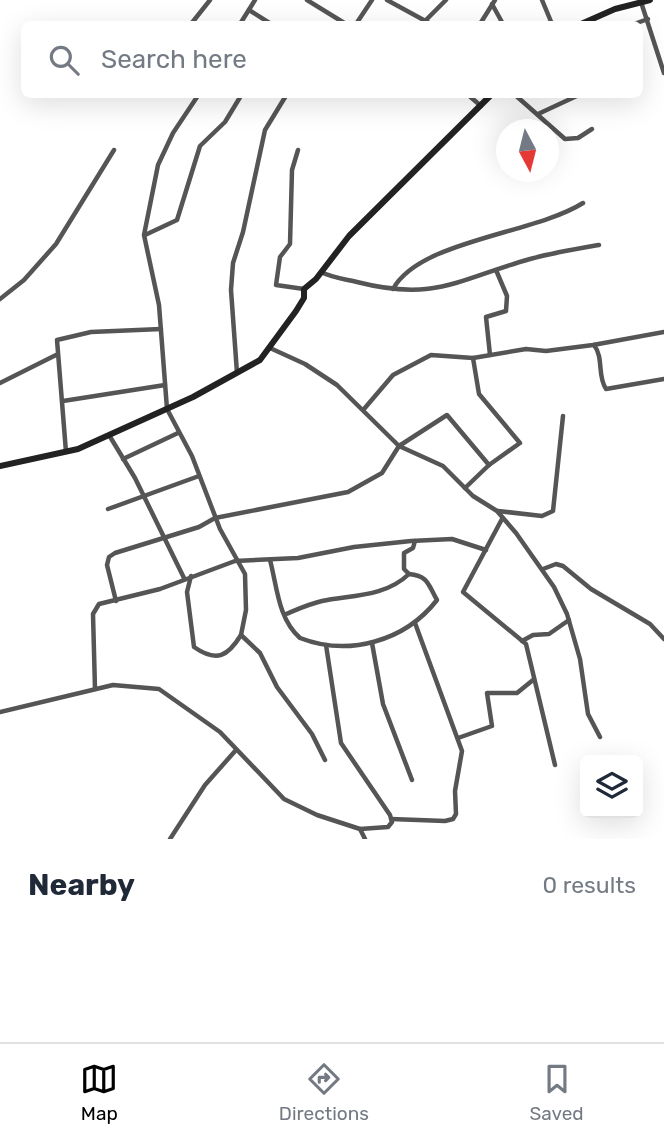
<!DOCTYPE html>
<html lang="en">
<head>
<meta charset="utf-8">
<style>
  body { margin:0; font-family:Rubik,sans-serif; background:#f2f2f3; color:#1f2937 }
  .controls { position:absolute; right:21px; bottom:21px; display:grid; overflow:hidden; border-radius:10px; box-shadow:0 7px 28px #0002 }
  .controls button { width:63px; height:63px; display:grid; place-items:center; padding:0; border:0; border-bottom:2px solid #e0e1e3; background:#fff; color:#1f2937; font:35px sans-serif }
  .compass { position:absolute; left:496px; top:119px; width:63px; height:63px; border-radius:50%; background:#fff; box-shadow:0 7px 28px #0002; rotate:173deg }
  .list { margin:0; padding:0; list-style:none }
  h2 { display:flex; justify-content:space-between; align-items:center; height:91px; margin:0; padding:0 28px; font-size:30px }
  h2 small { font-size:23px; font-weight:400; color:#747a83 }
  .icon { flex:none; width:38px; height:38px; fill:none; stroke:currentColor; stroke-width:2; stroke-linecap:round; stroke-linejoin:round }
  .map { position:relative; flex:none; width:664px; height:839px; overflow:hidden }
  .search { position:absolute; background:#fff; box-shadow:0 7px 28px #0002; left:21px; right:21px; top:21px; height:77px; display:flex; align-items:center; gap:18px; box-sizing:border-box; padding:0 24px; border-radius:10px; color:#747a83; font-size:26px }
  .sheet { height:203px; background:#fff }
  nav { display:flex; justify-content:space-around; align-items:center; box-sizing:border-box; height:98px; border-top:2px solid #e0e1e3; background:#fff; font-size:19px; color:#747a83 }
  nav a { display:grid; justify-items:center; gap:4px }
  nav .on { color:#000 }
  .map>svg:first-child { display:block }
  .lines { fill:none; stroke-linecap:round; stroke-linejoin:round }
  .street { stroke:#555; stroke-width:4.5 }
  .secondary { stroke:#222; stroke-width:6 }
</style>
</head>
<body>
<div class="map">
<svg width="664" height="839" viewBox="0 0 664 839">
  <rect width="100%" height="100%" fill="#fff"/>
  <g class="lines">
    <g class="street">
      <path d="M307,0L346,24"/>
      <path d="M387,0L431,24"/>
      <path d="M542,0L552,24"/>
      <path d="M641,2L664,73"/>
      <path d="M492,4L503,24"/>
      <path d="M249,10L271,24"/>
      <path d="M426,20L446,0"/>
      <path d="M191,24L210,0"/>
      <path d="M240,24L255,0"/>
      <path d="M356,24L372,0"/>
      <path d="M480,24L495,0"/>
      <path d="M634,24L648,19"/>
      <path d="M199,94L173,133L158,165L144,235L159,305L167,409L192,456L220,529L245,574L246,610L241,635L260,653L277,687L312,734L325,760"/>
      <path d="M467,94L481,106"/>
      <path d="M514,94L565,139L578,138L592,129"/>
      <path d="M538,114L581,94"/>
      <path d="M298,150L292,170L290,244L280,257L276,285L304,289"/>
      <path d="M145,235L177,220L200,146L225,122L242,94"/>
      <path d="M321,272C333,278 344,279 357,282C435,302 459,279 530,259C552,253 576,249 599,245"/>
      <path d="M393,289C420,240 534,234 583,203"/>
      <path d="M0,299L24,280L56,244L114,150"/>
      <path d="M594,345C604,358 597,376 606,389L664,379"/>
      <path d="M270,348L305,364L337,385L399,446L443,466L473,496L497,511L516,533L554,587L567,614L580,659L588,714L600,737"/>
      <path d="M490,355L486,317L506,311L507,296L496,270"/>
      <path d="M237,373L231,290L233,263L243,232L265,130L287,94"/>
      <path d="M0,383L56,355"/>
      <path d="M63,401L165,385"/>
      <path d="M364,409L393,375L431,355L473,358L526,349L546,351L593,345L664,332"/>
      <path d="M109,435L135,478L184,578"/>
      <path d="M66,452L57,340L91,332L161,329"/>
      <path d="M123,459L178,433"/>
      <path d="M465,488L489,465L520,443L479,394L473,358"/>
      <path d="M108,509L199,476"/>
      <path d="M498,511L542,516L553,511L563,416"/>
      <path d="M502,519L463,592L526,644L555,765"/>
      <path d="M270,560C277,586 278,619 300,638C349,657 405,641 437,600C428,585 429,576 409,574L404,569V553L413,548L415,541"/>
      <path d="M543,569L556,564L563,566L591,589L650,624L664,639"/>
      <path d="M191,576L187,592L194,647C217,663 228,656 241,635"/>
      <path d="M116,601L107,565L109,557L115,553L199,527L215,518L348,492L382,473L399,446L447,415L489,465"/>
      <path d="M286,614C298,609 309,604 322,601C352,595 385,597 409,574"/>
      <path d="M522,641L533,635L549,634L569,620"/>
      <path d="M372,643L383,704L412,780"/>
      <path d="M95,689L93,614L99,604L160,589L235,561L298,558L354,547L411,541L452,539L486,550"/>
      <path d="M0,712L113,685L159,689L220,732L284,799L317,815L360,829L388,827L392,822L390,815L341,743L326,645"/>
      <path d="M458,738L492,726L487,693H517L533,680"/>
      <path d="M391,819L445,821L453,819L456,814L455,791L462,751L415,623"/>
      <path d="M360,829L365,839"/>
      <path d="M170,839L205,785L236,750"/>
    </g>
    <g class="secondary">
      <path d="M581,24L615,9L650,0"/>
      <path d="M0,466L78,449L193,397L260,360L296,311L304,298V289L316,279L349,236L492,94"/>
    </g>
  </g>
</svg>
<div class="controls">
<button><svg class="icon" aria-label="layers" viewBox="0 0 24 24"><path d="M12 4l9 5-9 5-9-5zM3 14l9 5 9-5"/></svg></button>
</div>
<svg class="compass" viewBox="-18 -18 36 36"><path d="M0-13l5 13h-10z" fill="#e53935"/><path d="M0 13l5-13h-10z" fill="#747a83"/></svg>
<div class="search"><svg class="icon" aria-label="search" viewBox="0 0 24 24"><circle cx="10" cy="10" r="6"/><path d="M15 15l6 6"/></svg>Search here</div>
</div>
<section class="sheet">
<h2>Nearby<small>0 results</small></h2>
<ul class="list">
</ul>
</section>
<nav>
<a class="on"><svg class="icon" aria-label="map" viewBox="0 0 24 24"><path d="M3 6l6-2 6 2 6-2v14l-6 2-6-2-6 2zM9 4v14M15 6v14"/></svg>Map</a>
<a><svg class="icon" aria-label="directions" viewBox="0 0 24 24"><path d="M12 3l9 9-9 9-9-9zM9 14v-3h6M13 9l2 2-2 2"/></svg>Directions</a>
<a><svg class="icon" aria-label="saved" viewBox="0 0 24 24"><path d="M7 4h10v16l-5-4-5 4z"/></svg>Saved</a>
</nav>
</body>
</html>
